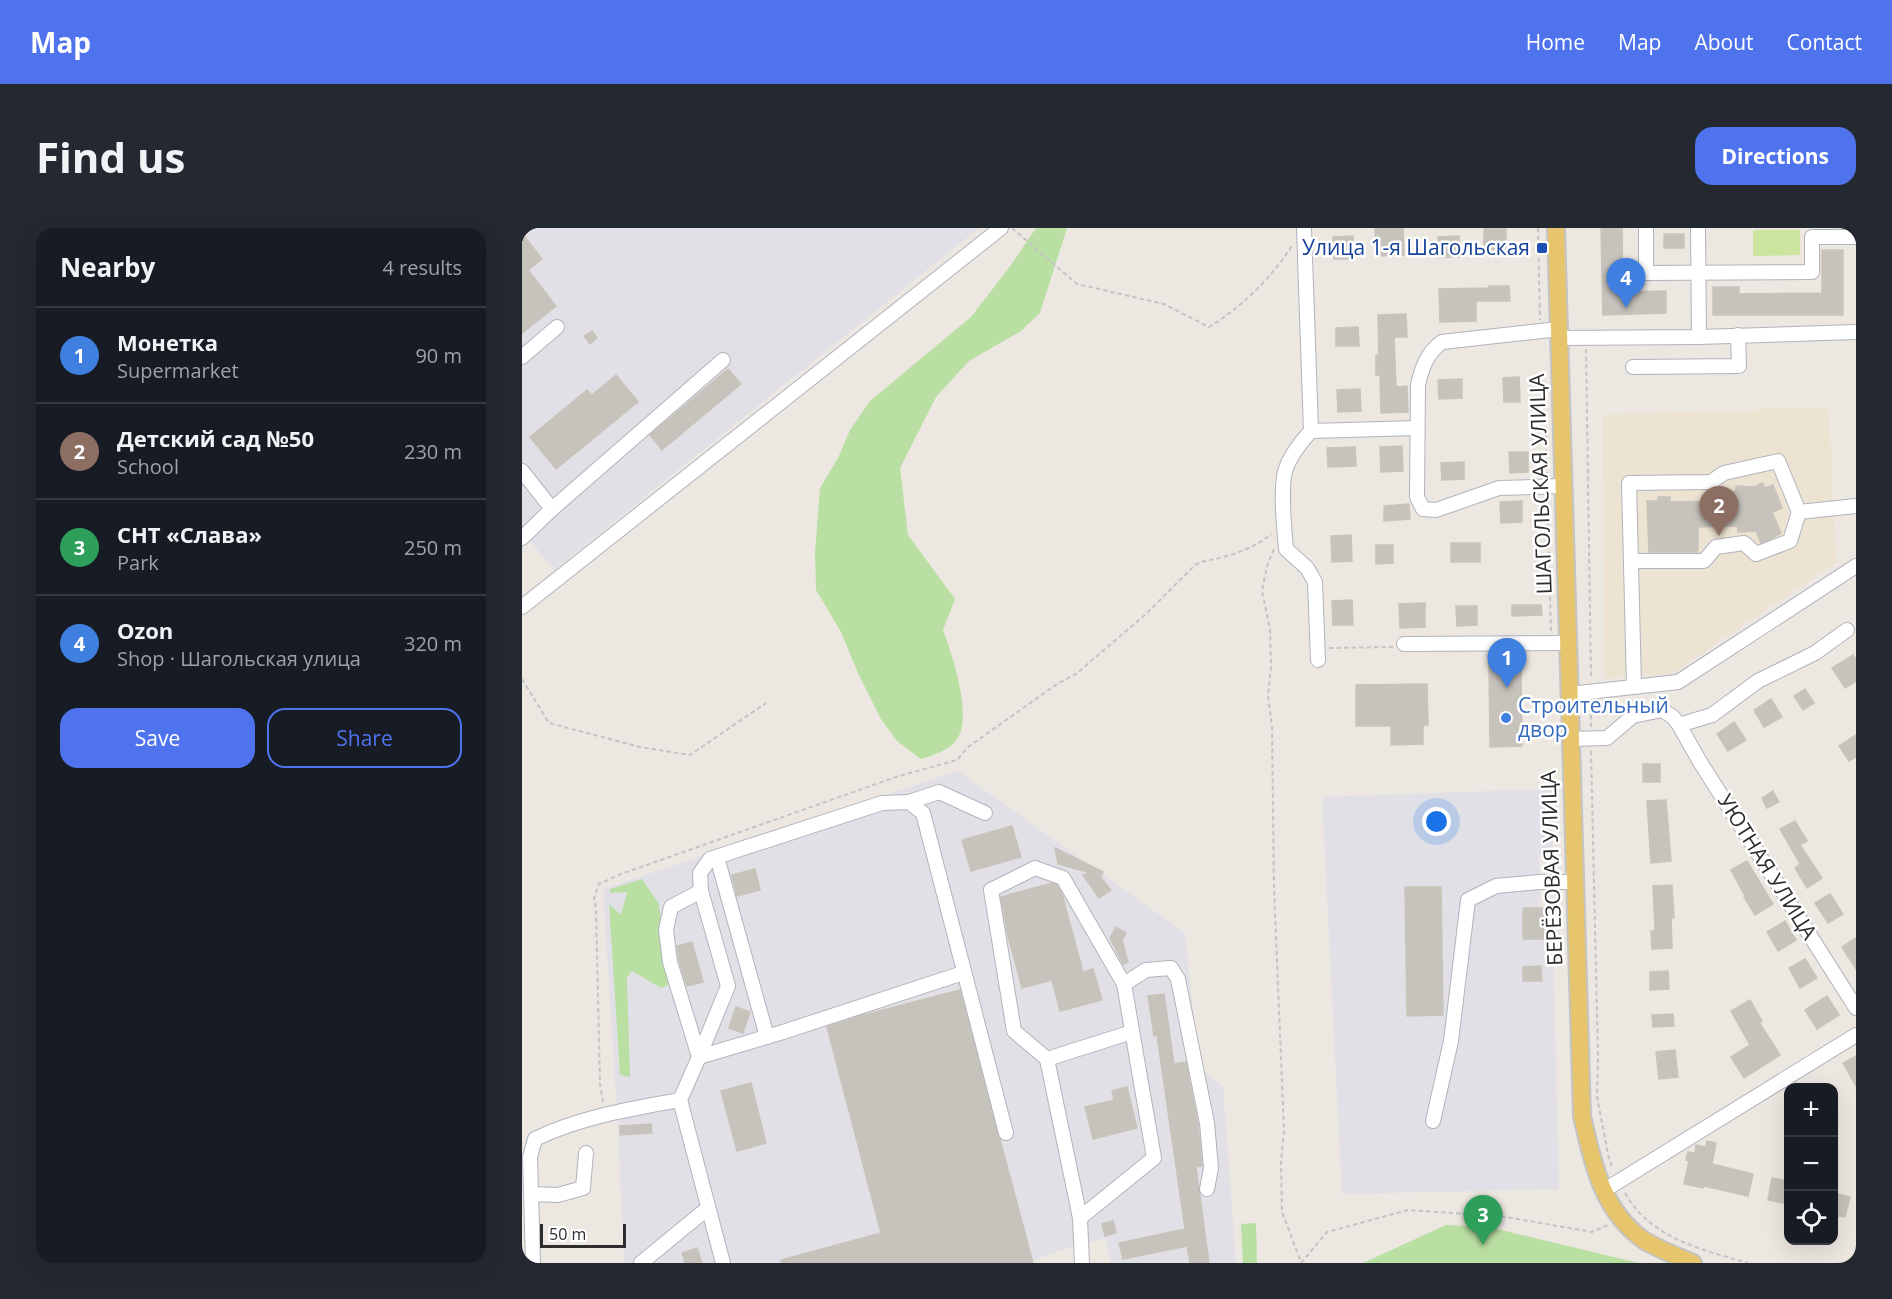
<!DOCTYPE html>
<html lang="en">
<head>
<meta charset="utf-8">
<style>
  body { margin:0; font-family:"Open Sans",sans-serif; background:#242831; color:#f1f3f6 }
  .controls { position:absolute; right:18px; bottom:18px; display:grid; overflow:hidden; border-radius:12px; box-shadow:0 6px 24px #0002 }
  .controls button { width:54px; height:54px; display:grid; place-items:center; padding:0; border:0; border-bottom:2px solid #363941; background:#171b24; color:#f1f3f6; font:30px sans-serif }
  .scale { position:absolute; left:18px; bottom:15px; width:86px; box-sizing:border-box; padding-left:6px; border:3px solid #2d2d2d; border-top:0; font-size:16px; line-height:21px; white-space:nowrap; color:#2d2d2d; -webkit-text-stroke:4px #fff; paint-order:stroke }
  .you { position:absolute; left:915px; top:594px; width:21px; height:21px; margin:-15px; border:4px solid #fff; border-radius:50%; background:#1a73e8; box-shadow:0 0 0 9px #1a73e833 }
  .badge { display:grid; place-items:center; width:39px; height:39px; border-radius:50%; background:#4e73ed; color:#fff; font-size:20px; font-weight:700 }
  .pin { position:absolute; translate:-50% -50px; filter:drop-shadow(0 2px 3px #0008) }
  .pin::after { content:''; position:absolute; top:32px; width:21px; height:18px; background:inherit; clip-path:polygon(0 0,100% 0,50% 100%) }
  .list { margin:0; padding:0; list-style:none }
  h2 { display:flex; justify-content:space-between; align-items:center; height:78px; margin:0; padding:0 24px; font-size:26px }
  h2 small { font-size:20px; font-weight:400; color:#9ea1a6 }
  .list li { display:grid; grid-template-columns:39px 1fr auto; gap:18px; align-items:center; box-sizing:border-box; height:96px; padding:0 24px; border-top:2px solid #363941 }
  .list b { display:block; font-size:22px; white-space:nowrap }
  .list p { margin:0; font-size:20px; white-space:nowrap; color:#9ea1a6 }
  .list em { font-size:20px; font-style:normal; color:#9ea1a6 }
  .actions { display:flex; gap:12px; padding:18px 24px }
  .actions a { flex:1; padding:14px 0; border:2px solid #4e73ed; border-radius:18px; text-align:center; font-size:21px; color:#4e73ed }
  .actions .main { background:#4e73ed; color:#fff }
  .icon { flex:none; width:33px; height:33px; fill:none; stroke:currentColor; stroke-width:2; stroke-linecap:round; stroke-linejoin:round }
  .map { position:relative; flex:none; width:1334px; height:1035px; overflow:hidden; border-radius:18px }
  header { display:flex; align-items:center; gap:36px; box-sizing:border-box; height:84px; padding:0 30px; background:#4e73ed; color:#fff }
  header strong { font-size:28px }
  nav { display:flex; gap:33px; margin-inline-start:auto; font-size:21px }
  .intro { display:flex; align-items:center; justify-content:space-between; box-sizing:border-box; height:144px; padding:0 36px }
  h1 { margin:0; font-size:42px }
  .button { padding:15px 27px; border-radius:18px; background:#4e73ed; color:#fff; font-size:21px; font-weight:700 }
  main { display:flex; gap:36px; padding:0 36px }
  aside { flex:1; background:#171b24; border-radius:18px; box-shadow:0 6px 24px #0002 }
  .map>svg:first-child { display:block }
  .industrial { fill:#e2e0e7 }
  .education { fill:#ede3d2 }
  .green { fill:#badfa2 }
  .pitch { fill:#cbe59f }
  .building { fill:#c6c2bc; stroke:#c9c3ba; stroke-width:1.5 }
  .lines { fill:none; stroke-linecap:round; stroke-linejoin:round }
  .minor-casing { stroke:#b1b3bc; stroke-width:16 }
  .major-casing { stroke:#c4c4c4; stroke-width:20 }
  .path { stroke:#c4c4c4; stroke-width:2; stroke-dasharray:4.5 3; stroke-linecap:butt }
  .minor { stroke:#fff; stroke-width:14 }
  .major { stroke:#e7c56c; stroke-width:16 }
  .transit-dot { fill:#1a4fb4; stroke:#fff; stroke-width:2 }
  .shop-dot { fill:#3f7fe0; stroke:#fff; stroke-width:2 }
  .labels { text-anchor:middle; stroke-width:5; stroke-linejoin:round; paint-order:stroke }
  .transit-label { font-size:21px; fill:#164399; stroke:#fff; text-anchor:end }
  .street-label { font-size:21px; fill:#2d2d2d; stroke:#fff }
  .shop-label { font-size:21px; fill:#366cbe; stroke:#fff; text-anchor:start }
</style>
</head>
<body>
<header>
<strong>Map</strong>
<nav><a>Home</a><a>Map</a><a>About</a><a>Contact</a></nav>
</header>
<div class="intro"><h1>Find us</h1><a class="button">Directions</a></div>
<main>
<aside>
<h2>Nearby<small>4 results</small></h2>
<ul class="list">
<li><span class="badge" style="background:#3f7fe0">1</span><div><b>Монетка</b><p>Supermarket</p></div><em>90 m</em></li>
<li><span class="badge" style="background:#8d6e63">2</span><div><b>Детский сад №50</b><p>School</p></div><em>230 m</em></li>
<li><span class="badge" style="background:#2e9e5b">3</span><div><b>СНТ «Слава»</b><p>Park</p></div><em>250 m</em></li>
<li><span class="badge" style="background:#3f7fe0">4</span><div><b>Ozon</b><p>Shop · Шагольская улица</p></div><em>320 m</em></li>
</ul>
<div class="actions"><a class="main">Save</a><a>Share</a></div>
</aside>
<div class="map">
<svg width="1334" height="1035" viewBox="0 0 1334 1035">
  <rect width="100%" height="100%" fill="#ede7e1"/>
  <g class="industrial">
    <path d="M0,0H457L32,342L0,303Z"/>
    <path d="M436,543L663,705L677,839L701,859L714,1035H589L583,1010L543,1021L504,1035H102L95,884L81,661Z"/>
    <path d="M1029,561L1031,626L1017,627L1018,712H1031L1037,961L820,966L800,569Z"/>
  </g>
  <path class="education" d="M1307,179L1314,335L1149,446L1083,451L1080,187Z"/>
  <g class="green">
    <path d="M514,0H545L518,85L499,103L447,133L414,169L378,240L386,307L433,371L421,402C430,426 451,489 435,511C427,523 411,527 399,531L375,513L359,491L336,445L319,404L294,362L293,324L298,260L316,230L328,202L348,173L449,89L489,37Z"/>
    <path d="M120,651L137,676L146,757L139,760L110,743L105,750L108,849L98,847L87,676L99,687L105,664L88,665V661Z"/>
    <path d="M734,995L735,1035H721L719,996Z"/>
    <path d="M924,997L967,999L1117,1035H841Z"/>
  </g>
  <path class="pitch" d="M1231,2H1278V27L1231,28Z"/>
  <g class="building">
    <path d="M881,0L882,27L854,28L853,1Z"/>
    <path d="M1079,0H1100L1101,64L1144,63V85L1081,87Z"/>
    <rect x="962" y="1" width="22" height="23"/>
    <path d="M0,5L20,31L6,42L34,78L0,105Z"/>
    <rect x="1142" y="6" width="20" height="14"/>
    <path d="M831,8L832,31H812L811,9Z"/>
    <path d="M937,8L938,29H917L916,9Z"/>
    <path d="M1300,22H1321V87H1191V59H1217V66L1300,65Z"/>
    <path d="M967,58H987L988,73H954V93L918,94L917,61L967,60Z"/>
    <path d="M884,86L885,109H872L874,159L885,158L886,184L859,185L858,147H854V127H857L856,87Z"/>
    <path d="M836,99L837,118H814V100Z"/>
    <path d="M70,103L75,110L68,116L62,108Z"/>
    <path d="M206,141L219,156L140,222L128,207Z"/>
    <path d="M94,147L116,174L34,241L8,209L65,162L70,167Z"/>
    <path d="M997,149L998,174H982L981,150Z"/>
    <path d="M940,151V170L917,171L916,152Z"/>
    <path d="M838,161L839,183L816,184L815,162Z"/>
    <path d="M880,218L881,243L859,244L858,219Z"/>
    <path d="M833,219L834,238L806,239L805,220Z"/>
    <path d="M987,224H1006V244L988,245Z"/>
    <path d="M942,234V251L920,252L919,235Z"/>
    <path d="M1240,255L1243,260L1251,257L1260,280L1250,284L1259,305L1249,311L1239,315L1234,303L1216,304L1215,298L1176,299V324H1127L1125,273H1136V269H1148V274L1204,273V264L1214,263V258L1233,259Z"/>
    <path d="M1000,273V294L979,295L978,274Z"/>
    <path d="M887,276L888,291L862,293V278Z"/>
    <path d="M829,307L830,333L810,334L809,308Z"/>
    <rect x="929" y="315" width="29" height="19"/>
    <path d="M854,317H871V335L854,336Z"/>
    <path d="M830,372L831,397H811L810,373Z"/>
    <path d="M903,375V399L878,400L877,376Z"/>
    <path d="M990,377H1019L1020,387L990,388Z"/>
    <path d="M934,378H955V397L935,398Z"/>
    <path d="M1331,427L1334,432V453L1323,460L1310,440Z"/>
    <path d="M967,435H999L1000,518L968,519Z"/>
    <path d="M905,456L906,497H901V516L869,517V498H834V457Z"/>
    <path d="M1283,461L1292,475L1281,482L1272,468Z"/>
    <path d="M1249,471L1260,489L1242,499L1232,482Z"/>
    <path d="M1212,494L1224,512L1206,523L1195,506Z"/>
    <path d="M1334,507V529L1327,533L1317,518Z"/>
    <rect x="1121" y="536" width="17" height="18"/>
    <path d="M1251,563L1257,574L1245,580L1240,570Z"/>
    <path d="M1144,572L1149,633L1129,635L1125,573Z"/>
    <path d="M1273,593L1285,613L1278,617L1300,650L1285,660L1273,640L1278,636L1258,601Z"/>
    <path d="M490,598L499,629L449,643L440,612Z"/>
    <path d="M533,620L581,644L580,647L576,646L589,662L577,670L561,647L569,645L536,636Z"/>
    <path d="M1225,633L1251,676L1233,687L1222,669L1223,668L1209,642Z"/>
    <path d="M233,641L238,662L215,668L210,647Z"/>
    <path d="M530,655L535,657L540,666L561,744L571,741L580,772L538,783L530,752L500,760L486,708L479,669Z"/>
    <path d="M1150,657L1152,690H1149L1150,720L1130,721L1129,703H1133L1131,658Z"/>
    <path d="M883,659H919L921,787L885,788Z"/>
    <path d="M1308,666L1321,686L1306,695L1293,675Z"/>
    <rect x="1001" y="680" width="21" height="31"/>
    <path d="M1263,693L1274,712L1256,723L1245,704Z"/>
    <path d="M594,699L604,705L600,712L606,734L601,736L588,710Z"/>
    <path d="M1334,710V741L1320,719Z"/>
    <path d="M170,714L181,754L165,758L157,732L155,718Z"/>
    <path d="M1283,731L1295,750L1278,760L1267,740Z"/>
    <path d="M1019,738L1020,753H1001V739Z"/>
    <path d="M1146,743L1147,761L1128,762V744Z"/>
    <path d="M438,762L511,1035H260L259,1032L359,1005L305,799L338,788Z"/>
    <path d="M642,766L652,836L664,834L676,896L680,938L674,939L687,1035H668L665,1018L601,1031L597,1015L663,1001L635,807L632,808L626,768Z"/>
    <path d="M1305,768L1317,787L1295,801L1283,782Z"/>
    <path d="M1228,772L1240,793L1237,794L1258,827L1222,850L1209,829L1228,817L1209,783Z"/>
    <path d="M214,779L228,784L221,805L207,800Z"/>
    <path d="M1151,786L1152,798L1131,799L1130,787Z"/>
    <path d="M1153,822L1156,849L1137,851L1134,824Z"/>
    <path d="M1334,828V858L1321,835Z"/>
    <path d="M229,855L244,915L215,923L199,863Z"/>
    <path d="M605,859L615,900L571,911L563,879L592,872L590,863Z"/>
    <path d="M129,896L130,905L98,907V898Z"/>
    <path d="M1185,913L1194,915L1190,936L1231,946L1226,968L1182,958L1181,960L1162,956L1167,933L1164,932L1166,924L1173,925L1174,917L1184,919Z"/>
    <path d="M1250,950L1266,953V976L1246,972Z"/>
    <path d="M1311,965L1328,969L1323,989L1311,987Z"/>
    <path d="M591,993L594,1005L583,1008L580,996Z"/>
    <path d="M175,1020L180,1035H163L160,1025Z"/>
  </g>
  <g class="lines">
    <defs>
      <g id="minor">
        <path d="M782,0L789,203C778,215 765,231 762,248C759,271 762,297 764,321L785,340L793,354L796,432"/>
        <path d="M1124,0V45L1290,44V9H1334"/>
        <path d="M1176,0L1177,109"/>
        <path d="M1037,101L920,114C905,125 900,139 896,157L895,269L901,281L914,282L977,260L1041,258"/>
        <path d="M1038,110L1177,109L1334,104"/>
        <path d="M0,129L35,99"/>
        <path d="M1111,139L1217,138L1216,107"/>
        <path d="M789,203L895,200"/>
        <path d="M0,243L30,281L0,310"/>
        <path d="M30,281L201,132"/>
        <path d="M1110,333H1182L1194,319L1222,315L1234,326L1268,313L1277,284L1334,278"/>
        <path d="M0,379L479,0"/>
        <path d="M882,416L1046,415"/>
        <path d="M1112,459L1107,255L1189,254L1202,245L1256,233L1277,284"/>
        <path d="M1048,466L1156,454L1334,338"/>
        <path d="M1157,497L1178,534L1334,780"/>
        <path d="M1049,511L1085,510L1111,488L1140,482L1151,489L1157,497L1190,487L1236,453L1293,425L1325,402"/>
        <path d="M387,574L417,564L463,585"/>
        <path d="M195,629L245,809"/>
        <path d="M602,756L624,742L649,740L656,751L685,895L689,940L685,961"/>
        <path d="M177,829L206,758L179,663L178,645L188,631L360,575L387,574L401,585L484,905"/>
        <path d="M177,829L148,734L144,702L149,679L179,663"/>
        <path d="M525,831L610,804"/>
        <path d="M158,872L201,1035"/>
        <path d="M911,893L929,813L946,672L974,658L1017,654H1053"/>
        <path d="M1081,963L1334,807"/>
        <path d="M9,966L36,967L61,960L64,925"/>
        <path d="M558,990L632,930L602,756L541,650L513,640L469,662L492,803L525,831L558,990L560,1035"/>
        <path d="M11,1035L8,929L13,911C59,889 108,881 158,872L177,829L261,804L441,745"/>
        <path d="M119,1035L186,980"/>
      </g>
      <path id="major" d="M1034,0L1060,888C1071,935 1079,980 1120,1011C1135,1021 1155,1028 1171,1035"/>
    </defs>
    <use href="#minor" class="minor-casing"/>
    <use href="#major" class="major-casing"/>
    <g class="path">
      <path d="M490,0L555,56L642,76L687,99C720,79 749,50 770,18"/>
      <path d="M1016,0L1018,92"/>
      <path d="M1064,121L1069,451"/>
      <path d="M1023,154L1025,248"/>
      <path d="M1025,271L1029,404"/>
      <path d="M752,321L745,338L740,363L748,402L749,439L746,468L750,499L752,661L762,903L759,933L760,984L779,1034"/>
      <path d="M807,420L871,419"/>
      <path d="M0,451L27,495L118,519L168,527L244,475"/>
      <path d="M1069,499V475"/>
      <path d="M1069,523L1076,829L1075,869L1087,931L1091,941"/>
      <path d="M81,874L78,856L74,680L72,670L77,656L99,646L377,548L435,532L446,519L535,456L554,446L624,386L673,337C682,332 691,332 701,329C720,324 735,317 750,306"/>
      <path d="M1103,965C1128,1010 1180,1022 1226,1035"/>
      <path d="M779,1035L805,1004L886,982L978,988L1070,1004L1088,996"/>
    </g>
    <use href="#minor" class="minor"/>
    <use href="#major" class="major"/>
  </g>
  <rect class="transit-dot" x="1014" y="14" width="12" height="12" rx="3"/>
  <circle class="shop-dot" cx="984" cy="490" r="6"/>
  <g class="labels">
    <g class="transit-label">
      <text x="1008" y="27">Улица 1-я Шагольская</text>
    </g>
    <g class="street-label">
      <text transform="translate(1019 256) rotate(-92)" y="7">ШАГОЛЬСКАЯ УЛИЦА</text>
      <text transform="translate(1245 639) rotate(58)" y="7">УЮТНАЯ УЛИЦА</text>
      <text transform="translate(1030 640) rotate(-92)" y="7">БЕРЁЗОВАЯ УЛИЦА</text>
    </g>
    <g class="shop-label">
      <text x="996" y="485">Строительный<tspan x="996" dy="24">двор</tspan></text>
    </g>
  </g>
</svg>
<div class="controls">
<button>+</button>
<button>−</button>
<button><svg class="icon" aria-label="locate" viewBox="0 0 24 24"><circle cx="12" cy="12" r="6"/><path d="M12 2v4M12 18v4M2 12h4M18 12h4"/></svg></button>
</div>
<div class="scale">50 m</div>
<div class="you"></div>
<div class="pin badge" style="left:985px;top:460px;background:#3f7fe0">1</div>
<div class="pin badge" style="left:1197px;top:308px;background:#8d6e63">2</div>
<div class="pin badge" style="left:961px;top:1017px;background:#2e9e5b">3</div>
<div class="pin badge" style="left:1104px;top:80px;background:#3f7fe0">4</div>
</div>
</main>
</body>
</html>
